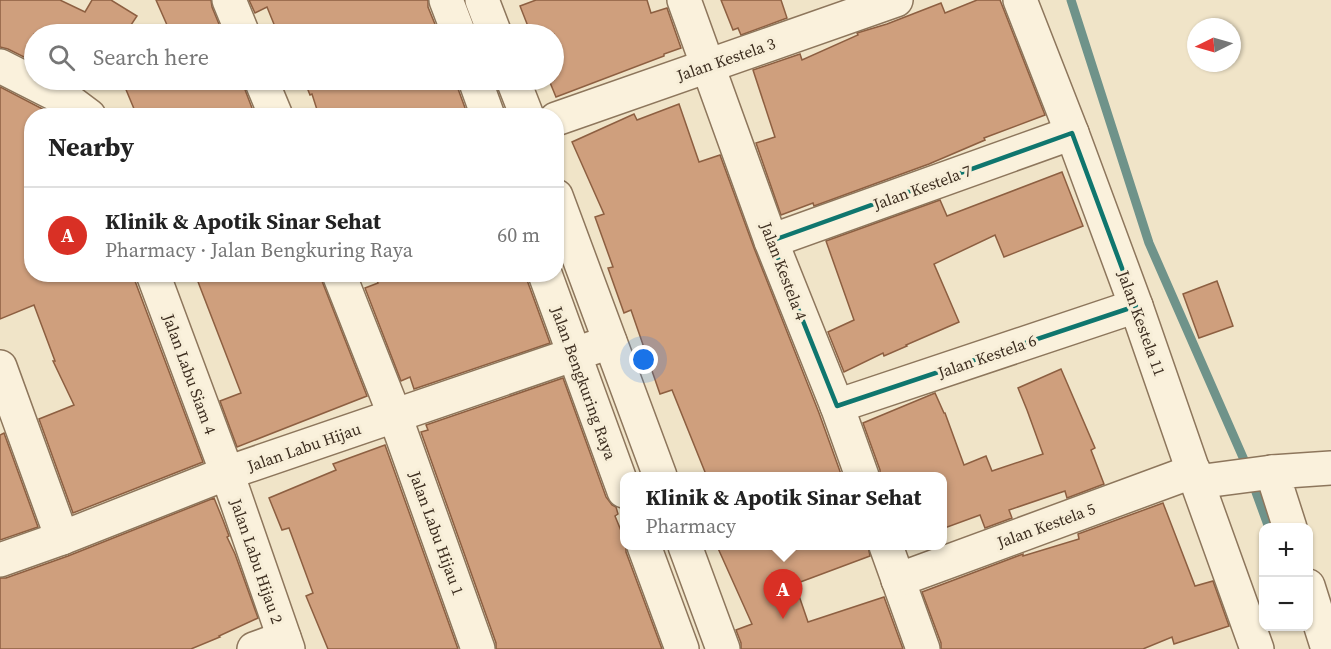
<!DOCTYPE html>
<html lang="en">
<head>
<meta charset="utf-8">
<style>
  body { margin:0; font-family:"Source Serif 4",serif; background:#f2f2f2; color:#222 }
  .controls { position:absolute; right:18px; bottom:18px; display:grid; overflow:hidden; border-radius:12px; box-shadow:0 2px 4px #0004 }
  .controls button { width:54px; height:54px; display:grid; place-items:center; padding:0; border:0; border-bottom:2px solid #e0e0e0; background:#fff; color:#222; font:30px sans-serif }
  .compass { position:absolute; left:1187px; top:18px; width:54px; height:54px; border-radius:50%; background:#fff; box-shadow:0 2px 4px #0004; rotate:265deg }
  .you { position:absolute; left:644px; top:360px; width:21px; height:21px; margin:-15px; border:4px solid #fff; border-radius:50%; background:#1a73e8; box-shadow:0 0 0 9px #1a73e833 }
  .badge { display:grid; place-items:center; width:39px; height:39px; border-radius:50%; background:#d93025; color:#fff; font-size:20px; font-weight:700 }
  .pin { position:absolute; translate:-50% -50px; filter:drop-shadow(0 2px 3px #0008) }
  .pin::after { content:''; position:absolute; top:32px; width:21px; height:18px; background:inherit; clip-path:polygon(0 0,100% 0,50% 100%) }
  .popup { position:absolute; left:620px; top:472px; width:327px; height:78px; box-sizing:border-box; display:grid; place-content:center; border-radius:12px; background:#fff; filter:drop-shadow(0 2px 4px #0005); font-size:20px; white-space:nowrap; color:#767676 }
  .popup b { font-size:22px; color:#222 }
  .popup::after { content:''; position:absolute; left:50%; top:100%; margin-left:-12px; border:12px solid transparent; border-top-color:#fff }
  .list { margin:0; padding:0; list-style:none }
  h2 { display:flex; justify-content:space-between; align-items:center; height:78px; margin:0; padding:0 24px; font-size:26px }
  h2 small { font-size:20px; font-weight:400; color:#767676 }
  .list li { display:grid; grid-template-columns:39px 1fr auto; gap:18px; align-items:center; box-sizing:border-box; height:96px; padding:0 24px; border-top:2px solid #e0e0e0 }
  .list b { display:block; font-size:22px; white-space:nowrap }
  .list p { margin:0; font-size:20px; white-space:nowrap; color:#767676 }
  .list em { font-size:20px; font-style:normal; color:#767676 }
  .icon { flex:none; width:33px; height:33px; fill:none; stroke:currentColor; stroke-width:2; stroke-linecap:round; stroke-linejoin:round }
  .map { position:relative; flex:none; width:1331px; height:649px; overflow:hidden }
  .search { position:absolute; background:#fff; box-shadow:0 2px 4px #0004; left:24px; top:24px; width:540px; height:66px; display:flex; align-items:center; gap:15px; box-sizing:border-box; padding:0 21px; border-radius:33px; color:#767676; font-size:22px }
  .panel { position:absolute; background:#fff; box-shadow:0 2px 4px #0004; left:24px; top:108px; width:540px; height:174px; border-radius:24px }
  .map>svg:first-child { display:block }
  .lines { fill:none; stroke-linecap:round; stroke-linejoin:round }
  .stream { stroke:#6f938a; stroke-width:9 }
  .building { fill:#cf9f7d; stroke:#8d5f41; stroke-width:1.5 }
  .minor-casing { stroke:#8d765c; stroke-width:36 }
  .tertiary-casing { stroke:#8d765c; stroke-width:36 }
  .minor { stroke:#faf1dc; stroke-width:33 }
  .tertiary { stroke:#faf1dc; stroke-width:33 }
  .marked { fill:none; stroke:#0f766e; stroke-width:4.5; stroke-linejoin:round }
  .labels { text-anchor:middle; stroke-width:6; stroke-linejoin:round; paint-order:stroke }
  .street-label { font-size:16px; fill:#3d2e20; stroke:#f7eed8 }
</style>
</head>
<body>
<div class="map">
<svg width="1331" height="649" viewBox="0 0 1331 649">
  <rect width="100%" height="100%" fill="#f0e4c8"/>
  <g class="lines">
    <path class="stream" d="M1071,0L1149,243L1245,462L1269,528"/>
  </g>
  <g class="building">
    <path d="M0,0H60L85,12L92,0H111L137,16L125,34H34V62L8,49L0,47Z"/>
    <path d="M156,0H211L212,7L221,29L208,34H171Z"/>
    <path d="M249,0H428V7L439,34H278L267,7L255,13Z"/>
    <path d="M536,0H647L651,13L667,8L681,48L664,54V56L556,97L549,80H554V34H531L520,6Z"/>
    <path d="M721,0H781L787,18L741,35L738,28L733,30Z"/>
    <path d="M977,0H1000L1045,115L984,138L985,140L929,164L814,206L813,203L781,215L756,143L775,137L753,70L800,54L802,60L858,35L857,33L887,24L941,3L945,13Z"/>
    <path d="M122,80H243L244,87L255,116H137Z"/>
    <path d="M304,80H457V86L468,116H319L312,94L310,95Z"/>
    <path d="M0,87L56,116H32V274H135V281L203,462L73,513L39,419L74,405L53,361H55L34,305L0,319Z"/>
    <path d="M679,104L699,162L720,155L754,248L819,413L842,477H707L672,390L660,394L631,310L624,313L608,268L613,267L595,217L604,214L572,142L634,114L637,120Z"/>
    <path d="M1062,172L1083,226L1004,257L995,235L934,264L959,322L906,345L907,346L884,356L883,353L844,372L828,332L854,320L826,241L940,200L947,216Z"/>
    <path d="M195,274H321L322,281L367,396L237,447L220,401L241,393Z"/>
    <path d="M375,274H527V280L550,343L414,389L410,377L401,381L365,288L378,283Z"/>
    <path d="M1217,281L1233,326L1199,338L1183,294Z"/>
    <path d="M1061,369L1095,448L1091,450L1104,484L1067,498L1065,491L1009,510L1012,518L985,528L980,515L942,529V477H880V470L863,423L935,393L944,413H945L964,465L986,456L992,471L1043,454L1027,410L1018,388Z"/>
    <path d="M563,378L606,497L612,505L616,507L618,514L615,516L624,538V546H626V552L662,649H496V643L421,432L428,430L426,425Z"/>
    <path d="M4,433L38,527L0,540V435Z"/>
    <path d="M385,445L458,649H328L306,596L313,593L289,528L282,530L269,498L336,470L333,464Z"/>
    <path d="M214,498L223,520L229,536L227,537L235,554L258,618L219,636L220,637L191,649H0V578H6L68,556Z"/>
    <path d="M1163,503L1195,586L1213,581L1229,626L1174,644L1172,637L1143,649H941V643L922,592L1023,554V556L1079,539L1078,534Z"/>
    <path d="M717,546H868L870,556L795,584L808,622L884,597L903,649H741V643L736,630L752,624Z"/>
  </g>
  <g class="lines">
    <defs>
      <g id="minor">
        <path d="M229,0L243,34"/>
        <path d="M684,0L771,241L837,406L862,476"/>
        <path d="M1020,0L1072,133L1136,306L1197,482L1257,649"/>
        <path d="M0,66L69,101L89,116"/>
        <path d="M261,80L276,116"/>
        <path d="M556,119L896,0"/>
        <path d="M771,241L1072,133"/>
        <path d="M153,274L227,473L288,649"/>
        <path d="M339,274L395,416L478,649"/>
        <path d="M0,367L62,538"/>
        <path d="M837,406L1136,306"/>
        <path d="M1197,482L1272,472"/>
        <path d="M1290,528L1272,472L1331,468"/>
        <path d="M886,546L923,649"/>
        <path d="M0,560L62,538L227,473L610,342"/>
        <path d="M898,580L1194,471"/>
        <path d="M1308,586L1328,649"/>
        <path d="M254,649L284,638"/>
      </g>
      <g id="tertiary">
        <path d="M446,0L459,34"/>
        <path d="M482,0L495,34"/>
        <path d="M475,80L488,116"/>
        <path d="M513,80L527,116"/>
        <path d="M556,196L660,476"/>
        <path d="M545,274L624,491"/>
        <path d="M644,546L682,649"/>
        <path d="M685,546L723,649"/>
      </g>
    </defs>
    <use href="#minor" class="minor-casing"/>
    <use href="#tertiary" class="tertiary-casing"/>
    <use href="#minor" class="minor"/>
    <use href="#tertiary" class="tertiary"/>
  </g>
  <path class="marked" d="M1072,133L1136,306L837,406L771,241Z"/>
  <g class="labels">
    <g class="street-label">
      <text transform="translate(726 59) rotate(-19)" y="6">Jalan Kestela 3</text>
      <text transform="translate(922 187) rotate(-20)" y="6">Jalan Kestela 7</text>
      <text transform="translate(784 271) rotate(69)" y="6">Jalan Kestela 4</text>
      <text transform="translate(1142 323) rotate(70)" y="6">Jalan Kestela 11</text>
      <text transform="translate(987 356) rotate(-19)" y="6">Jalan Kestela 6</text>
      <text transform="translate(190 374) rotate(70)" y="6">Jalan Labu Siam 4</text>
      <text transform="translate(584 383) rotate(70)" y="6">Jalan Bengkuring Raya</text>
      <text transform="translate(304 447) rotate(-19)" y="6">Jalan Labu Hijau</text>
      <text transform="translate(1046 525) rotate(-20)" y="6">Jalan Kestela 5</text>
      <text transform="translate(437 533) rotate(70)" y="6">Jalan Labu Hijau 1</text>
      <text transform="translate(257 561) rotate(71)" y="6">Jalan Labu Hijau 2</text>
    </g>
  </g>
</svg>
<div class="controls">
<button>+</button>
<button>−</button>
</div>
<svg class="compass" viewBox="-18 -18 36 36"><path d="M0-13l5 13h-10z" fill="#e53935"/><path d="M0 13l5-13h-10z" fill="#767676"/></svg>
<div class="you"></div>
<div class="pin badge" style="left:783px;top:619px">A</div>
<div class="popup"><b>Klinik &amp; Apotik Sinar Sehat</b>Pharmacy</div>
<div class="search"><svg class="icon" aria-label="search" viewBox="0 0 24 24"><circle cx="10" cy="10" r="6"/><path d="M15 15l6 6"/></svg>Search here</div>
<section class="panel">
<h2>Nearby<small></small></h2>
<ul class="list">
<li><span class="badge">A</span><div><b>Klinik &amp; Apotik Sinar Sehat</b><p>Pharmacy · Jalan Bengkuring Raya</p></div><em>60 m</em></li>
</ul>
</section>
</div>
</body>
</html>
